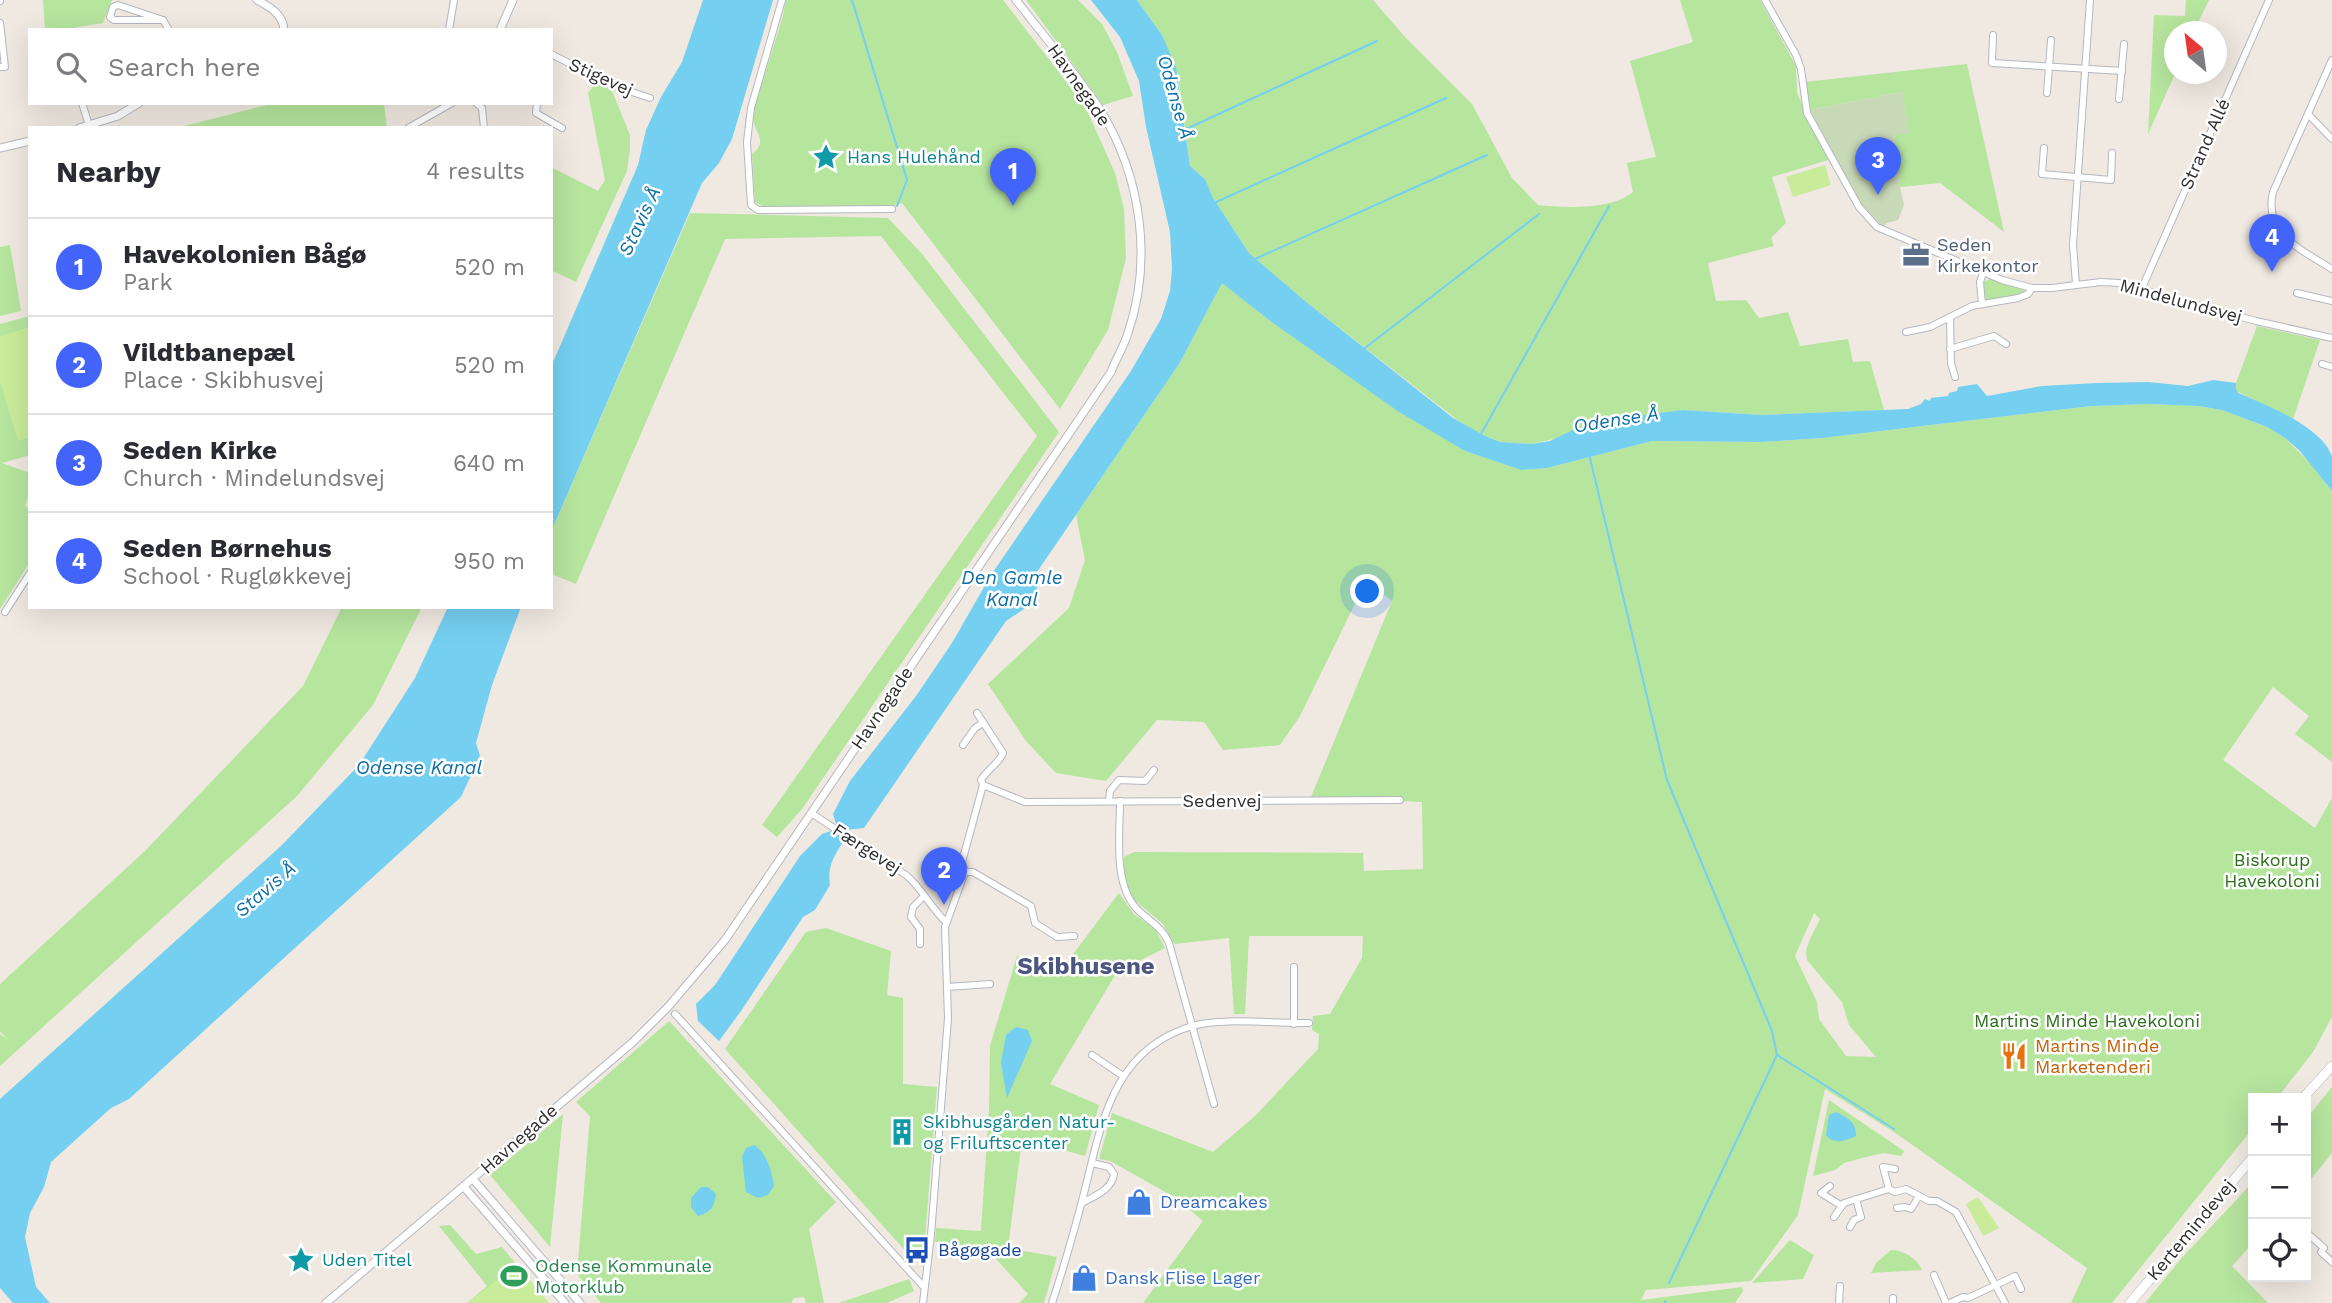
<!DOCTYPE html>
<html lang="en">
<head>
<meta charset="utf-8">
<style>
  body { margin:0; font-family:"Work Sans",sans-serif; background:#f2f2f3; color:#2b2b33 }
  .controls { position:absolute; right:21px; bottom:21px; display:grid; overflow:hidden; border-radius:0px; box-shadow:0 7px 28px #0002 }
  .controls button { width:63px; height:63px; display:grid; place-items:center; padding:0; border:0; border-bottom:2px solid #e1e1e2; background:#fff; color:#2b2b33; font:35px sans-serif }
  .compass { position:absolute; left:2164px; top:21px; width:63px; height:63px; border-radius:50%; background:#fff; box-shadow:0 7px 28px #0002; rotate:331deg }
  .you { position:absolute; left:1368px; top:592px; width:24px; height:24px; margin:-18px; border:5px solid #fff; border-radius:50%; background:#1a73e8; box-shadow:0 0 0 10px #1a73e833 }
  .badge { display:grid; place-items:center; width:46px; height:46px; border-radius:50%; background:#4264fb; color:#fff; font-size:23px; font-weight:700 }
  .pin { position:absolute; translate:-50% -58px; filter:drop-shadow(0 2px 4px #0008) }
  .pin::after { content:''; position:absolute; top:37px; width:24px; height:21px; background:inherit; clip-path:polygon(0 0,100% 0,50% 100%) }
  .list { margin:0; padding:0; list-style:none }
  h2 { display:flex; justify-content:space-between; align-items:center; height:91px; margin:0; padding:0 28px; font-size:30px }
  h2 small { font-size:23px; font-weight:400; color:#7c7c81 }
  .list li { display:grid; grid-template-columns:46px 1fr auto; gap:21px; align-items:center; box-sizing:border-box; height:98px; padding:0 28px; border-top:2px solid #e1e1e2 }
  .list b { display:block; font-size:26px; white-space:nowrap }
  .list p { margin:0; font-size:23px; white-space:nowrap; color:#7c7c81 }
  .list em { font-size:23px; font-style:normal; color:#7c7c81 }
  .icon { flex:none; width:38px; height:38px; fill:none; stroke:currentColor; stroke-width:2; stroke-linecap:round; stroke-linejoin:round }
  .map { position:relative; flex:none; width:2332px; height:1303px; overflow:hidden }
  .search { position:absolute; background:#fff; box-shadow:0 7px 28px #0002; left:28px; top:28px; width:525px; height:77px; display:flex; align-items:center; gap:18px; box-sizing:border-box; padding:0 24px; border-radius:0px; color:#7c7c81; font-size:26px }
  .panel { position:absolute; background:#fff; box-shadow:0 7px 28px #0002; left:28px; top:126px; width:525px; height:483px; border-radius:0px }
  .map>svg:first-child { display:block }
  .green { fill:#b6e59e; fill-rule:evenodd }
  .cemetery { fill:#c8d9b8 }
  .pitch { fill:#c9ec9a }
  .water { fill:#75cff0 }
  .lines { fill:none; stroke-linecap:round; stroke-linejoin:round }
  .stream { stroke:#75cff0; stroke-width:2 }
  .minor-casing { stroke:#b4b7c1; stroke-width:8 }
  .tertiary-casing { stroke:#b4b7c1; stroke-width:9 }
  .secondary-casing { stroke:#b4b7c1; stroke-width:10 }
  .minor { stroke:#fff; stroke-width:6 }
  .tertiary { stroke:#fff; stroke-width:7 }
  .secondary { stroke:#fff; stroke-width:9 }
  .labels { text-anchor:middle; stroke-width:5; stroke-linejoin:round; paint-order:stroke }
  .street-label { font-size:18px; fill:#2e2e2e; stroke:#fff }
  .culture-label { font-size:18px; fill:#0d838f; stroke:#fff; text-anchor:start }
  .service-label { font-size:18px; fill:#4e5e75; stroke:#fff; text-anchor:start }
  .park-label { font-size:18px; fill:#2c6e1b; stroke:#fff }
  .food-label { font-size:18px; fill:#c56008; stroke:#fff; text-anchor:start }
  .shop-label { font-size:18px; fill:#366cbe; stroke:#fff; text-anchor:start }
  .transit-label { font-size:18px; fill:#164399; stroke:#fff; text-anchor:start }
  .leisure-label { font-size:18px; fill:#27864d; stroke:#fff; text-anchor:start }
  .water-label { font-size:19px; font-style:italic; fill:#0d6fa3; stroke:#fff }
  .district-label { font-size:24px; font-weight:bold; fill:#4d5680; stroke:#fff }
</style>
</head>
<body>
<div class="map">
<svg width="2332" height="1303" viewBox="0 0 2332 1303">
  <rect width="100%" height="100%" fill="#efe9e1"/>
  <g class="green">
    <path d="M43,0H112L103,23L60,30H45Z"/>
    <path d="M786,0H1003L1085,106L1115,173L1124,209L1126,258L1108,330L1060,409L902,203L892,207L762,206L755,202L752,154C771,140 751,132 753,112L782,19Z"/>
    <path d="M1026,0H1078L1102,24L1117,52L1133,96L1103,105Z"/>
    <path d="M1137,0H1373L1405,37L1472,104L1512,178L1538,205C1565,208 1612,210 1633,192L1627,163L1656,157L1630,61L1693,42L1680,0H1760L1796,66L1797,93L1828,160L1772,177L1786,223L1771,238L1774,246L1708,263L1716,301L1746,300L1759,318L1788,312L1800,346L1848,339L1853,362L1870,361L1884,410L1762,415L1683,410L1531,444L1500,442L1469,429L1305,301L1249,253L1213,198L1203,177L1190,166L1178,75L1162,35Z"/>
    <path d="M2186,0H2209L2194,31L2174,32L2175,74L2148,134L2154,15L2185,16Z"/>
    <path d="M1967,64L2004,232L1940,183L1900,187L1894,134H1909L1902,92L1810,110L1805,82Z"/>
    <path d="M597,82L612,91L630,135V150L627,171L576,282L551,270V167L598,191L605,180L588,93Z"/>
    <path d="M275,103H384L387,128H184V126Z"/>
    <path d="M690,213L888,218L923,255L1059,432L802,809L777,837L762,825L1037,436L881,236L725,239L576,584L551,574V532Z"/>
    <path d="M10,245L21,311L0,316V247Z"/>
    <path d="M1990,279L2024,290L2025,293L1986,301L1982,298L1983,282Z"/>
    <path d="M1222,282L1269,320L1465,451L1521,470L1547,468L1652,441L1762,442L1822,438L2092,406L2147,404L2197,406L2222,410L2267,427L2285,438L2308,461L2332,491V762L2295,734L2309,716L2273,687L2223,760L2315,828L2332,798V1017L2313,1052L2277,1098H2253V1128L2112,1303H2071L2087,1268L1894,1132L1825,1089L1798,1215L1751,1281L1646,1290L1641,1300L1742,1287L1743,1291L1735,1303H1143L1203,1221L1176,1198L1110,1161L1099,1159L1112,1113L1213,1152L1255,1116L1318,1049L1319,1034L1312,1030L1313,1016L1330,1014L1362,958L1363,936H1249L1245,1014H1234L1229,938L1174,944L1163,924L1133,899L1124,878V857L1134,852L1363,853L1364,871L1423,869L1422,802L1311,797L1392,601L1366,581L1300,716L1280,745L1223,750L1204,722L1157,720L1106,781L1056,773L1026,741L988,684L1069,608L1085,560L1076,515L1179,364ZM1814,913L1820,919L1810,939L1806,950L1807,960L1842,1002L1849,1025L1876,1057L1846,1056L1819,1019L1817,1002L1795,956Z"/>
    <path d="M30,316V455L2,463L30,473V490L25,506L30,509V562L0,609V324Z"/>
    <path d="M2257,326L2320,340L2293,419L2236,391V383Z"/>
    <path d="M342,607H422L373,705L297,796L0,1066V1034L8,1040L0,1031V984L145,851L303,686Z"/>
    <path d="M1119,893L1134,914L1156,930L1165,948L1117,972L1050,1084L1099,1105L1085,1156L1022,1139L1008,1248L1057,1257L1044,1303H1019L1028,1294L986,1248L935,1242L936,1228L981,1231L989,1108L990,1046L1017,956L1062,969Z"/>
    <path d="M826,928L891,951L887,995L903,998V1084L937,1087L924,1251L908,1254L725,1049L806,932Z"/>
    <path d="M669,1021L836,1202L809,1229L824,1303H806L804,1297L794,1298L791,1303H601L577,1274L590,1116L576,1102Z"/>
    <path d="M2332,1087V1153L2306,1185V1119Z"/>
    <path d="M1829,1100L1904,1151L1901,1156L1884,1153L1866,1157L1844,1163L1835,1170L1813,1176Z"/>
    <path d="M563,1114L550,1247L490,1175Z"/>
    <path d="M2253,1182V1243L2232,1266L2268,1303H2145L2180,1260Z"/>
    <path d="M450,1225L476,1254L502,1247L549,1303H467L487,1286L439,1226Z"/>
    <path d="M1790,1240L1814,1255L1803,1279L1752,1283Z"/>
    <path d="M1891,1250C1903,1250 1917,1258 1922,1270L1871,1273L1876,1263Z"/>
    <path d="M909,1279L914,1291L887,1303H839Z"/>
  </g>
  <path class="cemetery" d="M1902,92L1910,134L1894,135L1900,187L1904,205L1898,220L1887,223L1883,227L1859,201L1810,110Z"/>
  <g class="pitch">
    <path d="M1825,165L1831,185L1793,197L1786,177Z"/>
    <path d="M30,327V437L18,441L0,381V336Z"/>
    <path d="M1978,1197L1999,1228L1983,1236L1966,1204Z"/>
    <path d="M517,1265L549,1303H467Z"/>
  </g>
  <g class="water">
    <path d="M703,0H773L732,139L719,163L702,183L551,532V367L638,165L646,130L661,97L682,62Z"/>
    <path d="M1091,0H1137L1162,35L1176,67L1190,166L1205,179L1213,198L1249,253L1305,301L1453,418L1483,435L1500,442L1531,444L1550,441L1575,429L1604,420L1683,410L1762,415L1908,409L1921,404L1925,399L1930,401L1931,398L1948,396L1949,393L1957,391L1958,387L1977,384L1987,396L2042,386L2097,383L2148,382L2188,386L2213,380L2236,383V389L2238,393C2265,404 2324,428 2332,457C2332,467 2332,481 2332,491L2299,450L2285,438L2267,427L2222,410L2198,406L2147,404L2092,406L1822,438L1762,442L1652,441L1547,468L1521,470L1465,451L1399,412L1269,320L1222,283L1179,364L1037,572C1040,603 1029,606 1006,621L864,828L845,830L840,837L843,842C834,856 827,867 830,885L815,910L803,917L741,1011L719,1041L698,1021L696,1004L715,985L800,856L822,834L831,831L836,824L833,814L850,781L916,696L952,643L991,575L1131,371L1161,319L1170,291L1172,269L1170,232L1146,127L1139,81L1120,37Z"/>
    <path d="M448,607H521L492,685L476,743L480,756L461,797L129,1099L111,1108L51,1162L44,1187L30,1213L25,1237L36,1287L50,1303H13L0,1288V1099L281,846L359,765L415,678Z"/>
    <path d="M1016,1027L1028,1030L1032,1041L1007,1098L1001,1063L1006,1035Z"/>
    <path d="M1836,1112C1848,1118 1856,1122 1856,1136C1845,1141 1834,1145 1826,1135L1829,1115Z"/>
    <path d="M754,1145C767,1153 772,1172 774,1186L768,1195L758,1198L746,1192L742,1157L746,1148Z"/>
    <path d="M701,1187H708L716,1194C714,1207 711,1212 698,1216L691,1207V1198Z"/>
  </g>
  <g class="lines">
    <g class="stream">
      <path d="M852,0L907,180L897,206"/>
      <path d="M1184,130L1377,41"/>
      <path d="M1214,203L1446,98"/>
      <path d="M1255,259L1487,155"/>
      <path d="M1365,348L1539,214"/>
      <path d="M1481,434L1609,206"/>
      <path d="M1589,454L1667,780L1772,1031L1777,1055L1669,1283"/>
      <path d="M1777,1055L1894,1129"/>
      <path d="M1665,1303V1301"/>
    </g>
    <defs>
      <g id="minor">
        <path d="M782,0L751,108L747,142L751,205L758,210L892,209"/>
        <path d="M1765,0L1796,55L1801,69L1807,113L1859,207L1877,227L2002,280L2032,288H2052L2101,282L2119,283L2256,321L2332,338"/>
        <path d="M0,1V0"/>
        <path d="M163,20H114L110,17L113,7L118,5L163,20L169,30"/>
        <path d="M0,23L5,67H0"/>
        <path d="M449,30L454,0"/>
        <path d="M1993,35L1992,63L2122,71"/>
        <path d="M551,54L614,86L650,98"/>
        <path d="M2332,60L2273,192C2263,234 2302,250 2332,269"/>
        <path d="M2047,93L2051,40"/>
        <path d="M2119,99L2124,44"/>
        <path d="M82,103L89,125"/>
        <path d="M476,103L482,108L484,128"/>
        <path d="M537,103L536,113L562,128"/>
        <path d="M2308,114L2332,139"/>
        <path d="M408,128L452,103"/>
        <path d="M2044,148L2042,174L2111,180L2112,153"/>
        <path d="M2076,284L2073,245L2090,0"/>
        <path d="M2142,288L2269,0"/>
        <path d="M2297,293L2332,301"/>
        <path d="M1982,304L1980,282L1983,273"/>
        <path d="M1950,318L1951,363L1955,377"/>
        <path d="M1906,332L1930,327L1972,306L2018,298L2028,294L2032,288"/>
        <path d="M1950,349L1994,336L2006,344"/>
        <path d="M2322,364L2332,367"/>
        <path d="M5,612L30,573"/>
        <path d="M963,745L975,728L983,723"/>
        <path d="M983,785L1025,802L1400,800"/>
        <path d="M1109,801L1110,791L1119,780L1145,781L1154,770"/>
        <path d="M1120,801C1120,834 1113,882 1136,908C1148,921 1162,926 1169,943L1214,1104"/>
        <path d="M811,813L906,875C922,888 930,907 946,922"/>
        <path d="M965,872H973L1031,906L1035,923L1057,937L1074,936"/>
        <path d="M920,944V929L911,917L913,907L924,896"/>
        <path d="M947,987L990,984"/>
        <path d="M675,1014L923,1286"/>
        <path d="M1294,1024V967"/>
        <path d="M1092,1055L1123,1076"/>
        <path d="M1830,1186L1821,1193L1842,1206"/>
        <path d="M1889,1189L1883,1167L1895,1169"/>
        <path d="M1082,1203C1094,1196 1112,1190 1114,1174L1109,1167L1092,1163"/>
        <path d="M1897,1208L1905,1207L1911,1209L1919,1196"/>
        <path d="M1834,1217L1844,1203L1889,1189L1895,1192L1906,1189L1929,1201H1937L1956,1212L2005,1303"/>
        <path d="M1850,1227L1854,1220L1861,1217L1856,1199"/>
        <path d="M2306,1232L2324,1248L2321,1252L2332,1262"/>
        <path d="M1934,1275L1946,1303"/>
        <path d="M923,1303L931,1235L948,1018L945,927L965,872L962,862L983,785L981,780C987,770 1000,762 1003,753L977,713"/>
        <path d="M1052,1303C1063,1270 1073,1235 1082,1201C1101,1129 1109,1051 1192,1026C1224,1017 1275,1024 1309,1023"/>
        <path d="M1839,1303L1840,1286"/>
        <path d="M1893,1303V1298"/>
        <path d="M1950,1303L1963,1297L1968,1298L2015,1276L2021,1289"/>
      </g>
      <g id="tertiary">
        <path d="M257,0C270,7 283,14 284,30"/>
        <path d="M500,30L513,0"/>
        <path d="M79,128L118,116L139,103"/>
        <path d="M0,148L30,141"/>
        <path d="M473,1179L580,1303"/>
        <path d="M464,1187L565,1303"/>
        <path d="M326,1303L633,1042L668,1007L725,940L1111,372C1116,359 1124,346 1128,333C1153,259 1141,177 1101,111C1094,99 1084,88 1076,76C1056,51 1036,25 1016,0"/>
      </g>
      <g id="secondary">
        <path d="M2303,1098L2332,1066"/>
        <path d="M2130,1303L2253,1157"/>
      </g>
    </defs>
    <use href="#minor" class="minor-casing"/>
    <use href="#tertiary" class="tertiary-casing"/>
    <use href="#secondary" class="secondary-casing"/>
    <use href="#minor" class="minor"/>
    <use href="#tertiary" class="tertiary"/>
    <use href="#secondary" class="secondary"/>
  </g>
  <defs>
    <symbol id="sight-bare" viewBox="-9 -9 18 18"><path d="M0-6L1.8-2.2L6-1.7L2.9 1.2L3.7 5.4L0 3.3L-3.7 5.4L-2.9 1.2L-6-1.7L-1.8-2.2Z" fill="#0f9aa8" stroke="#fff" stroke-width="2.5" paint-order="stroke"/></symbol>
    <symbol id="office-bare" viewBox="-9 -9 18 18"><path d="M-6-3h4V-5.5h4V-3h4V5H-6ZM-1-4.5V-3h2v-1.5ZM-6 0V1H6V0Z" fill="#5c6f8a" stroke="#fff" stroke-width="2.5" paint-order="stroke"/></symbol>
    <symbol id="restaurant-bare" viewBox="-9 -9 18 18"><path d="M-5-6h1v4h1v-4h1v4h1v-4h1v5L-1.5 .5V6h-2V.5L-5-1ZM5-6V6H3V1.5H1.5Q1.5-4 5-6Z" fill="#e8710a" stroke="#fff" stroke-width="2.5" paint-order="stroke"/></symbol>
    <symbol id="building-bare" viewBox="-9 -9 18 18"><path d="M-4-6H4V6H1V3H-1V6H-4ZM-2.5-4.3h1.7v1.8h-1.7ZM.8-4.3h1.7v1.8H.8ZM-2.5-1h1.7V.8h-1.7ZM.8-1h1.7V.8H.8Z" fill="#0f9aa8" stroke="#fff" stroke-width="2.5" paint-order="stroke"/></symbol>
    <symbol id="shop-bare" viewBox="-9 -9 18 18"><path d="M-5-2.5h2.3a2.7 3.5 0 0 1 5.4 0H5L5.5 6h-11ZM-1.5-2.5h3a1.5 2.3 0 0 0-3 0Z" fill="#3f7fe0" stroke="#fff" stroke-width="2.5" paint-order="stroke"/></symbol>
    <symbol id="bus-bare" viewBox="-9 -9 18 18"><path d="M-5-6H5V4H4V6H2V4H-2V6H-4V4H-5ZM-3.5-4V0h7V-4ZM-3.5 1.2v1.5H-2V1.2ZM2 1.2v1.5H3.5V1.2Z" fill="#1a4fb4" stroke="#fff" stroke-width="2.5" paint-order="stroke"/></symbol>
    <symbol id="stadium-bare" viewBox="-9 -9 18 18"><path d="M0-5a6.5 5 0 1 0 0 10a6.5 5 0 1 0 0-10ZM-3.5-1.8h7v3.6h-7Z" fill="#2e9e5b" stroke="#fff" stroke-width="2.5" paint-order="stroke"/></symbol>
  </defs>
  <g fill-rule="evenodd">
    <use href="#sight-bare" x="807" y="138" width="38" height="38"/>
    <use href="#office-bare" x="1897" y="236" width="38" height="38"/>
    <use href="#restaurant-bare" x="1995" y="1037" width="38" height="38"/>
    <use href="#building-bare" x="883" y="1113" width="38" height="38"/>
    <use href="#shop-bare" x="1120" y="1183" width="38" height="38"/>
    <use href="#bus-bare" x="898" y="1231" width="38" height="38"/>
    <use href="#sight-bare" x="282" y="1241" width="38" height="38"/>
    <use href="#stadium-bare" x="495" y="1257" width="38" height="38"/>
    <use href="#shop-bare" x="1065" y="1259" width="38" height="38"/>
  </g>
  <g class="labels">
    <g class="street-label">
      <text transform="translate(601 77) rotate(24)" y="6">Stigevej</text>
      <text transform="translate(1079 85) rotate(55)" y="6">Havnegade</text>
      <text transform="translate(2205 144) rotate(-66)" y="6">Strand Allé</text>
      <text transform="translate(2181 301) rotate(15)" y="6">Mindelundsvej</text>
      <text transform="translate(882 708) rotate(-56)" y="6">Havnegade</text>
      <text x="1222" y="807">Sedenvej</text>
      <text transform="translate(867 849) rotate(33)" y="6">Færgevej</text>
      <text transform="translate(519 1139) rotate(-41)" y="6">Havnegade</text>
      <text transform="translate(2191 1230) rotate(-50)" y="6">Kertemindevej</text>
    </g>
    <g class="culture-label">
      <text x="847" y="163">Hans Hulehånd</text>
      <text x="923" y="1128">Skibhusgården Natur-<tspan x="923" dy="21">og Friluftscenter</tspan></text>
      <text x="322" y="1266">Uden Titel</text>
    </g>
    <g class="service-label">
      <text x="1937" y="251">Seden<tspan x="1937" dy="21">Kirkekontor</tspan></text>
    </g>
    <g class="park-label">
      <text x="2272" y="866">Biskorup<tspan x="2272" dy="21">Havekoloni</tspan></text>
      <text x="2087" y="1027">Martins Minde Havekoloni</text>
    </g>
    <g class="food-label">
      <text x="2035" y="1052">Martins Minde<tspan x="2035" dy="21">Marketenderi</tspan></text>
    </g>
    <g class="shop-label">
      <text x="1160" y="1208">Dreamcakes</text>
      <text x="1105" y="1284">Dansk Flise Lager</text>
    </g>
    <g class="transit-label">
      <text x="938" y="1256">Bågøgade</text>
    </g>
    <g class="leisure-label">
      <text x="535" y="1272">Odense Kommunale<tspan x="535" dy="21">Motorklub</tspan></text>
    </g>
    <g class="water-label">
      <text transform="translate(1176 97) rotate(74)" y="7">Odense Å</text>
      <text transform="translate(639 221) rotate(-65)" y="7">Stavis Å</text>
      <text transform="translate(1616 419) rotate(-9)" y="7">Odense Å</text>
      <text x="1012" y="584">Den Gamle<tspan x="1012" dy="22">Kanal</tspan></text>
      <text x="419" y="774">Odense Kanal</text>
      <text transform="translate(265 889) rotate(-41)" y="7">Stavis Å</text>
    </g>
    <g class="district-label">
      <text x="1086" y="974">Skibhusene</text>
    </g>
  </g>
</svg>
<div class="controls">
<button>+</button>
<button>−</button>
<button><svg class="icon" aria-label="locate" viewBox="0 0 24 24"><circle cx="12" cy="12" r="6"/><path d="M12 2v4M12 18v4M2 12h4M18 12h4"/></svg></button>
</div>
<svg class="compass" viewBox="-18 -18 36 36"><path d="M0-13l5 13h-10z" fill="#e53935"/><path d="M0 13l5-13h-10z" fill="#7c7c81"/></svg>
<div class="you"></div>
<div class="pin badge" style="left:1013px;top:206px">1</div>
<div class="pin badge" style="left:944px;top:905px">2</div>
<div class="pin badge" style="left:1878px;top:195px">3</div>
<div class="pin badge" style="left:2272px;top:272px">4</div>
<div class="search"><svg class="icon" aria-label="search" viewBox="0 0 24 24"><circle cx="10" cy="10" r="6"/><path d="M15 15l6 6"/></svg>Search here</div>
<section class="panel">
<h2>Nearby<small>4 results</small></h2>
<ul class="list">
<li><span class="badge">1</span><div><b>Havekolonien Bågø</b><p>Park</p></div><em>520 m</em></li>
<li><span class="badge">2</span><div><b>Vildtbanepæl</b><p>Place · Skibhusvej</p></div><em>520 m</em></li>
<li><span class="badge">3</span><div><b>Seden Kirke</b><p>Church · Mindelundsvej</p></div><em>640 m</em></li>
<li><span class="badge">4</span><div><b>Seden Børnehus</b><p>School · Rugløkkevej</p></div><em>950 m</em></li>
</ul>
</section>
</div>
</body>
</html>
